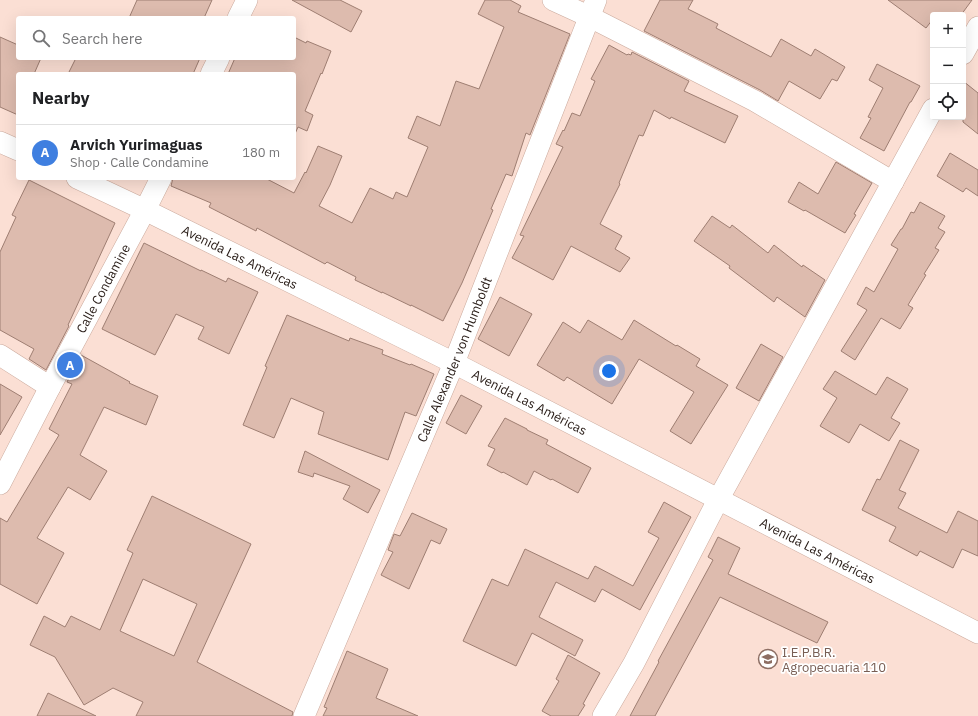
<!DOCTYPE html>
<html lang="en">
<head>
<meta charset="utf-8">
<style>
  body { margin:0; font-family:"IBM Plex Sans",sans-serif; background:#f2f2f2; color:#202124 }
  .controls { position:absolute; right:12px; top:12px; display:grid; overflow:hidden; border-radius:4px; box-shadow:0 4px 16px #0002 }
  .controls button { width:36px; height:36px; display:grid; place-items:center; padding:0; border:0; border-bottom:1px solid #e0e0e0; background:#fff; color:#202124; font:20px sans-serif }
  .you { position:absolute; left:609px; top:371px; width:14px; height:14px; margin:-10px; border:3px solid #fff; border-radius:50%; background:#1a73e8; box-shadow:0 0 0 6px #1a73e833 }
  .badge { display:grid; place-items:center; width:26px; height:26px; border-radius:50%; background:#b45309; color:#fff; font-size:13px; font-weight:700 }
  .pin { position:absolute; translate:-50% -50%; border:2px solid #fff; box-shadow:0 1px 4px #0006 }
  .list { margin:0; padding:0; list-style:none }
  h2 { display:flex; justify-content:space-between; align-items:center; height:52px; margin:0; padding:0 16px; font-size:17px }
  h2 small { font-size:13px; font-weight:400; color:#757577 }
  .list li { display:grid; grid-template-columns:26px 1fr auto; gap:12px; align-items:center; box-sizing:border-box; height:56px; padding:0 16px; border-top:1px solid #e0e0e0 }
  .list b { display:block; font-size:15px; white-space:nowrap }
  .list p { margin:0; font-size:13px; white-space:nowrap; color:#757577 }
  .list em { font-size:13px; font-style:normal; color:#757577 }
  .icon { flex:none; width:22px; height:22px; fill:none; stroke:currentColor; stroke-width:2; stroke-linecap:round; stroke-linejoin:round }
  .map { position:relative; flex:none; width:978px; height:716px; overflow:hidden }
  .search { position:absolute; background:#fff; box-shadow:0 4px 16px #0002; left:16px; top:16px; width:280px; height:44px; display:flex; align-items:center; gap:10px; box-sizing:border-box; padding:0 14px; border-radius:4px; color:#757577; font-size:15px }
  .panel { position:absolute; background:#fff; box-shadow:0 4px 16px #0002; left:16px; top:72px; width:280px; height:108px; border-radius:4px }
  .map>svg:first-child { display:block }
  .building { fill:#ddbbae; stroke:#9e7e72; fill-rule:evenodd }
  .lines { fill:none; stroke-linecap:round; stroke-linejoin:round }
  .minor-casing { stroke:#cbaa9d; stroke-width:22 }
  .minor { stroke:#fff; stroke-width:21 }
  .labels { text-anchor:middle; stroke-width:3.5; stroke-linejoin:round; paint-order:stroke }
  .street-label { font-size:13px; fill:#261a15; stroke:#fff }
  .education-label { font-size:13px; fill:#785e54; stroke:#fff; text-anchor:start }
</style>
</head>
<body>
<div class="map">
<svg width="978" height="716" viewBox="0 0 978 716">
  <rect width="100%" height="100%" fill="#fbdfd4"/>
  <g class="building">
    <path d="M137,0H212L204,18H129Z"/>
    <path d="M292,0H340L362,11L351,32Z"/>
    <path d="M485,0H510L521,6L518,12L570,34L530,135L526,133L512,176L506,174L491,209L493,210L462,283L443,321L411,305V306L382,292V293L355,280L356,277L327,262L325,264L257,228L256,231L209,207L211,203L171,186L173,178H265L294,193L305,172L306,173L318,146L342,156L330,185L319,206L352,223L370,188L393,199L396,192L407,197L428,147L408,138L417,116L440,126L456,81L479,89L504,27L478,14Z"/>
    <path d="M660,0H693L688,9L718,24L716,28L771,57L781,39L811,56L815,49L845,67L837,81L832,79L820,99L789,81L778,101L760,90L644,31Z"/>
    <path d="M888,0H972L961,15H933V19L926,28Z"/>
    <path d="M0,37L18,45V58H41L34,74H18V115L0,107Z"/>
    <path d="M294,37L306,43L307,41L331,51L322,74L321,73L305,111L313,115L307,131L298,127L294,136V74H228L235,58H294Z"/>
    <path d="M609,45L627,55L628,54L631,55L632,52L689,81L684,91L738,116L725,143L671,117L670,119L654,110L643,136L639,135L619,183L620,184L600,224L622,236L615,249L630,258L620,272L571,246L553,280L512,258L524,236L520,235L563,147L556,144L563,130L564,131L572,113L580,116L595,81L591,79Z"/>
    <path d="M76,58H200L193,74H68Z"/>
    <path d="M877,64L920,86L911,102H910L884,151L860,138L871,118L868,117L883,88L869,80Z"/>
    <path d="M963,81L978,93V134L963,122Z"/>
    <path d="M950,153L978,170V196L966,188L963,192L937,176Z"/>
    <path d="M836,162L872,183L854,214L856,215L845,233L805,210L804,211L788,202L799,182L818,194Z"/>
    <path d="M29,180L115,223L68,325L69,326L46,370L29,359L34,349L0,330V252L16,217L12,215Z"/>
    <path d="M920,202L945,216L938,228L945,232L935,248L939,250L924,274L926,275L908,305L913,308L900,329L881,318L855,360L841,351L867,310L857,304L866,287L874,292L898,249L891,245L901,229H902L911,212L914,213Z"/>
    <path d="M712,216L730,228L732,225L768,253L774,245L802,267L803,265L825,280L805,317L777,297L774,302L729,268L730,266L694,241Z"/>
    <path d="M144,243L201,271V270L226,282L228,278L258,292L229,354L198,339L204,327L176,314L155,355L102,329Z"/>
    <path d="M500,297L532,314L509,356L478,339Z"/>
    <path d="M287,315L349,341L350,338L383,350L382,354L410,365L411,364L434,374L416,416L405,412L388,460L318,434L324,412L291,398L274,438L243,425L267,367L265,366Z"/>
    <path d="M588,320L622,340L634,320L676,346L677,345L700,359L696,366L728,385L691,444L670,431L694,392L639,359L612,404L567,377L564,381L537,365L563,322L580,333Z"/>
    <path d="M761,344L783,357L759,401L736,388Z"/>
    <path d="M81,355L130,382L129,383L158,396L146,425L104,407L80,455L107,471L90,500L68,487L37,538L64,553L37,604L0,584V518L7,522L59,435L49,429L72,384L67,382Z"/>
    <path d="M835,371L876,395L887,377L908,389L891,418L900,423L889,441L860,424L849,443L820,426L837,398L823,389Z"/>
    <path d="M0,384L22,397L0,435Z"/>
    <path d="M461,395L482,406L466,434L446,423Z"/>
    <path d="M505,418L527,429V430L548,440L546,444L591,468L578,493L552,479L551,480L534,471L527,485L503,472L502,473L487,465L495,449L488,446Z"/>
    <path d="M900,440L919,450L899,490L906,493L898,508L947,533L958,511L978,521V556L962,549L953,568L920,551L917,556L889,541L896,527L862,510L877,479L880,480Z"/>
    <path d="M305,451L380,490L368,513L343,499L350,486L314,473L313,477L298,472Z"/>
    <path d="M152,496L251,544L197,662L293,712L292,716H136L143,702L113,688L84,705L55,657L30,645L44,616L65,627L71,616L100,630L133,553L127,550ZM143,579L197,604L174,656L120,631Z"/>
    <path d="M664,502L691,517L640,610L602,589L595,602L556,582L539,617L583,640L575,656L532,633L516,666L463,641L492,579L508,586L525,549L588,579L595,566L633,586L659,538L648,532Z"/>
    <path d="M412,513L447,529L440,544L431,540L409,589L381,575L393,552L388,550L394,534L400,536Z"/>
    <path d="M718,537L740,548L728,574L828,622L817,643L720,597L655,716H630L659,662L658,661L713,560L708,557Z"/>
    <path d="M347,651L388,669L376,698L418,716H323L327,708L324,707Z"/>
    <path d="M568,655L600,673L583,704L585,705L578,716H551L542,711L559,681L556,679Z"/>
    <path d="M48,693L96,716H37Z"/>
  </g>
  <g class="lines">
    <defs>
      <g id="minor">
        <path d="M553,0L590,17L755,101L893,182"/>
        <path d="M238,18L247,0"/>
        <path d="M963,54L978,27"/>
        <path d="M211,74L219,58"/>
        <path d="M0,142L18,150"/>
        <path id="s1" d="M77,178L145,210L454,363L978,633"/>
        <path d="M0,355L50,387"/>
        <path id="s2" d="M0,484L50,387L145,210L161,178"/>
        <path id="s3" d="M304,716L454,363L596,0"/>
        <path d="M603,716L634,663L718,500L933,109"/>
      </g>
    </defs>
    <use href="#minor" class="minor-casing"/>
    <use href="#minor" class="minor"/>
  </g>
  <defs>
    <symbol id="school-ring" viewBox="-11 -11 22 22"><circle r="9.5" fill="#fff" stroke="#8d6e63" stroke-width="1.5"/><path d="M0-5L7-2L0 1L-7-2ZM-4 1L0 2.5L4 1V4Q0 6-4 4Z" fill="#8d6e63"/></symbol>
  </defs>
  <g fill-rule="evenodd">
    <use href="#school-ring" x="757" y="648" width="22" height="22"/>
  </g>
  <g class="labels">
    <g class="street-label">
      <text dy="5" stroke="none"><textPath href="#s1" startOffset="181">Avenida Las Américas</textPath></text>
      <text dy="5" stroke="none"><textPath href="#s2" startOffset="221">Calle Condamine</textPath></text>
      <text dy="5" stroke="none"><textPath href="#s3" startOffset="387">Calle Alexander von Humboldt</textPath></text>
      <text dy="5" stroke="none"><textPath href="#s1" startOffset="505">Avenida Las Américas</textPath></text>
      <text dy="5" stroke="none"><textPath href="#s1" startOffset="829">Avenida Las Américas</textPath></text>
    </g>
    <g class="education-label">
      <text x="782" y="657">I.E.P.B.R.<tspan x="782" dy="15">Agropecuaria 110</tspan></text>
    </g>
  </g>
</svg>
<div class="controls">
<button>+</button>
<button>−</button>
<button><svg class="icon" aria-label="locate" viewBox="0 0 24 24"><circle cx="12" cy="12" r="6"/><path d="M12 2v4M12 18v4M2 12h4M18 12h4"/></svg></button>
</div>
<div class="you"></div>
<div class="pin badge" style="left:70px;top:365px;background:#3f7fe0">A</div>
<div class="search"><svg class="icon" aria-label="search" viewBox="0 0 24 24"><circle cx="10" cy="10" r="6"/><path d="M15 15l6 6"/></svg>Search here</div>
<section class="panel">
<h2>Nearby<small></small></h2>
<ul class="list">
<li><span class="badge" style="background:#3f7fe0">A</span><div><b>Arvich Yurimaguas</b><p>Shop · Calle Condamine</p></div><em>180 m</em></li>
</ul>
</section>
</div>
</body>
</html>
